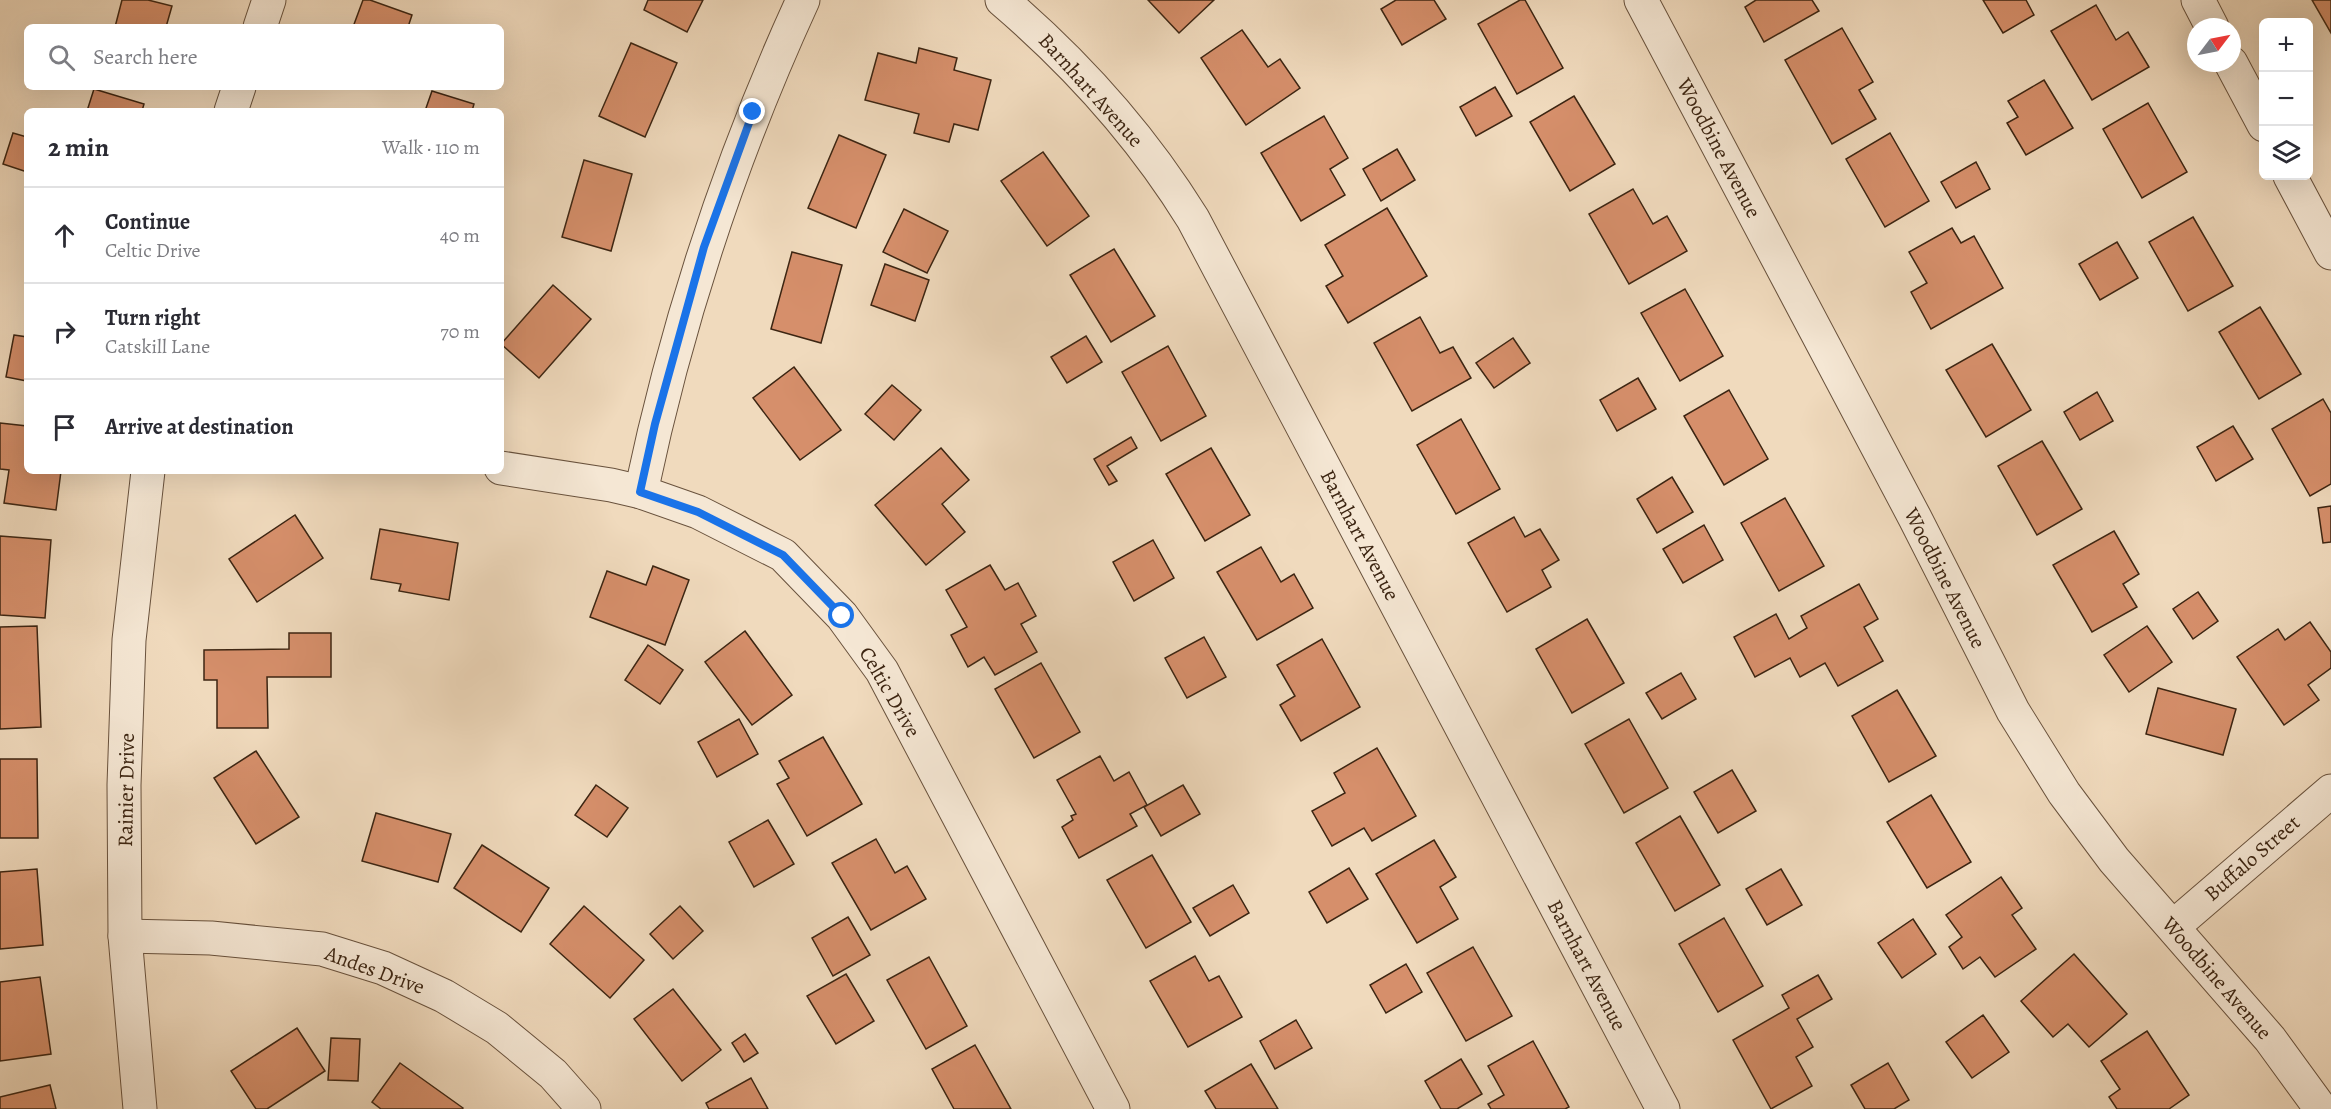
<!DOCTYPE html>
<html lang="en">
<head>
<meta charset="utf-8">
<style>
  body { margin:0; font-family:Alegreya,serif; background:#f7f7f7; color:#2b2b33 }
  .controls { position:absolute; right:18px; top:18px; display:grid; overflow:hidden; border-radius:9px; box-shadow:0 6px 24px #0002 }
  .controls button { width:54px; height:54px; display:grid; place-items:center; padding:0; border:0; border-bottom:2px solid #e1e1e2; background:#fff; color:#2b2b33; font:30px sans-serif }
  .compass { position:absolute; left:2187px; top:18px; width:54px; height:54px; border-radius:50%; background:#fff; box-shadow:0 6px 24px #0002; rotate:58deg }
  .stop { position:absolute; width:18px; height:18px; margin:-14px; border:4px solid #1a73e8; border-radius:50%; background:#fff }
  .stop.end { background:#1a73e8; border-color:#fff; box-shadow:0 2px 6px #0008 }
  .list { margin:0; padding:0; list-style:none }
  h2 { display:flex; justify-content:space-between; align-items:center; height:78px; margin:0; padding:0 24px; font-size:26px }
  h2 small { font-size:20px; font-weight:400; color:#7c7c81 }
  .list li { display:grid; grid-template-columns:39px 1fr auto; gap:18px; align-items:center; box-sizing:border-box; height:96px; padding:0 24px; border-top:2px solid #e1e1e2 }
  .list b { display:block; font-size:22px; white-space:nowrap }
  .list p { margin:0; font-size:20px; white-space:nowrap; color:#7c7c81 }
  .list em { font-size:20px; font-style:normal; color:#7c7c81 }
  .icon { flex:none; width:33px; height:33px; fill:none; stroke:currentColor; stroke-width:2; stroke-linecap:round; stroke-linejoin:round }
  .map { position:relative; flex:none; width:2331px; height:1109px; overflow:hidden }
  .search { position:absolute; background:#fff; box-shadow:0 6px 24px #0002; left:24px; top:24px; width:480px; height:66px; display:flex; align-items:center; gap:15px; box-sizing:border-box; padding:0 21px; border-radius:9px; color:#7c7c81; font-size:22px }
  .panel { position:absolute; background:#fff; box-shadow:0 6px 24px #0002; left:24px; top:108px; width:480px; height:366px; border-radius:9px }
  .map>svg:first-child { display:block }
  .building { fill:#d68f6b; stroke:#3c2512; stroke-width:1.5 }
  .lines { fill:none; stroke-linecap:round; stroke-linejoin:round }
  .street-casing { stroke:#69523d; stroke-width:35 }
  .street { stroke:#f5e7d4; stroke-width:33 }
  .route { stroke:#1a73e8; stroke-width:8 }
  .labels { text-anchor:middle; stroke-width:6; stroke-linejoin:round; paint-order:stroke }
  .street-label { font-size:21px; fill:#3c2512; stroke:#f5e7d4 }
</style>
</head>
<body>
<div class="map">
<svg width="2331" height="1109" viewBox="0 0 2331 1109">
  <rect width="100%" height="100%" fill="#f0dabd"/>
  <filter id="stains"><feTurbulence type="fractalNoise" baseFrequency=".00333" numOctaves="4"/><feColorMatrix values="0 0 0 0 .2 0 0 0 0 .09 0 0 0 0 .02 0 0 0 .5 -.17"/></filter>
  <radialGradient id="worn" r=".72"><stop offset=".6" stop-color="#630" stop-opacity="0"/><stop offset="1" stop-color="#630" stop-opacity=".3"/></radialGradient>
  <g class="building">
    <path d="M122,0H148L172,6L166,27H115Z"/>
    <path d="M363,0H370L412,15L408,27H353Z"/>
    <path d="M648,0H703L687,32L644,10Z"/>
    <path d="M1148,0H1214L1179,33Z"/>
    <path d="M1396,0H1434L1446,19L1402,45L1381,9Z"/>
    <path d="M1520,0H1525L1563,68L1517,94L1478,24Z"/>
    <path d="M1756,0H1812L1819,11L1764,42L1745,7Z"/>
    <path d="M1983,0H2026L2034,15L2003,33Z"/>
    <path d="M2312,0H2331V33Z"/>
    <path d="M2096,5L2116,40L2128,32L2149,67L2092,100L2051,31Z"/>
    <path d="M1842,28L1873,82L1859,90L1876,119L1832,144L1785,60Z"/>
    <path d="M1242,30L1268,67L1280,59L1300,88L1246,125L1201,58Z"/>
    <path d="M631,43L677,63L645,137L599,116Z"/>
    <path d="M919,48L957,58L954,70L991,80L978,130L954,124L949,142L914,133L919,114L865,100L878,53L916,63Z"/>
    <path d="M2044,80L2073,128L2026,155L2007,123L2018,117L2008,101Z"/>
    <path d="M1495,87L1512,116L1476,136L1460,107Z"/>
    <path d="M94,89L144,104L142,111H87Z"/>
    <path d="M432,91L474,104L472,111H425Z"/>
    <path d="M1574,96L1615,164L1570,191L1530,122Z"/>
    <path d="M2148,103L2187,172L2142,198L2103,129Z"/>
    <path d="M1324,116L1348,158L1330,169L1345,195L1301,221L1261,153Z"/>
    <path d="M13,133L27,137V172L3,164Z"/>
    <path d="M1890,133L1929,201L1885,227L1846,159Z"/>
    <path d="M839,135L886,155L856,228L808,208Z"/>
    <path d="M1397,149L1415,180L1381,201L1363,169Z"/>
    <path d="M1043,152L1089,216L1047,246L1001,181Z"/>
    <path d="M584,160L632,174L611,251L562,237Z"/>
    <path d="M1976,162L1990,189L1956,208L1941,182Z"/>
    <path d="M1633,189L1653,224L1667,216L1687,251L1629,284L1589,214Z"/>
    <path d="M1387,208L1427,276L1348,323L1326,286L1343,276L1325,245Z"/>
    <path d="M904,209L948,231L927,273L883,252Z"/>
    <path d="M2193,217L2233,286L2188,311L2149,242Z"/>
    <path d="M1952,228L1961,243L1974,236L2003,288L1931,329L1911,292L1927,283L1909,252Z"/>
    <path d="M2117,242L2138,278L2100,300L2079,264Z"/>
    <path d="M1114,249L1155,316L1111,342L1070,275Z"/>
    <path d="M792,252L842,265L821,343L771,329Z"/>
    <path d="M885,264L929,280L915,321L871,305Z"/>
    <path d="M553,285L591,319L539,378L501,344Z"/>
    <path d="M1685,289L1723,356L1680,381L1641,313Z"/>
    <path d="M2260,307L2301,374L2259,399L2219,332Z"/>
    <path d="M1420,317L1440,353L1453,347L1471,378L1412,411L1374,343Z"/>
    <path d="M14,335L27,337V381L6,377Z"/>
    <path d="M1086,336L1102,362L1067,383L1051,357Z"/>
    <path d="M1513,338L1530,363L1494,388L1476,363Z"/>
    <path d="M1992,344L2031,410L1986,437L1946,370Z"/>
    <path d="M1168,346L1206,416L1161,441L1122,372Z"/>
    <path d="M794,367L841,430L800,460L753,398Z"/>
    <path d="M1638,378L1656,409L1617,431L1600,400Z"/>
    <path d="M892,385L921,410L894,440L865,414Z"/>
    <path d="M1729,390L1768,459L1724,485L1684,416Z"/>
    <path d="M2097,392L2113,421L2080,440L2064,412Z"/>
    <path d="M2323,399L2331,413V484L2310,496L2272,429Z"/>
    <path d="M1461,419L1500,489L1456,514L1417,445Z"/>
    <path d="M0,423L27,426V471H61L56,510L4,503L9,470L0,469Z"/>
    <path d="M2233,426L2253,459L2216,481L2197,447Z"/>
    <path d="M1131,437L1137,448L1107,466L1117,481L1109,485L1094,459Z"/>
    <path d="M2042,441L2082,509L2037,535L1998,466Z"/>
    <path d="M941,448L969,480L942,504L965,532L926,565L875,505Z"/>
    <path d="M1211,448L1250,515L1205,541L1166,474Z"/>
    <path d="M1672,477L1693,512L1657,533L1637,499Z"/>
    <path d="M1785,498L1824,566L1779,591L1741,523Z"/>
    <path d="M2331,506V542L2323,543L2318,508Z"/>
    <path d="M295,515L323,558L257,602L229,559Z"/>
    <path d="M1514,517L1525,537L1540,529L1559,560L1542,570L1551,587L1507,612L1468,543Z"/>
    <path d="M1704,525L1723,560L1683,583L1663,549Z"/>
    <path d="M380,529L458,543L449,600L399,591L401,584L371,579Z"/>
    <path d="M2114,531L2139,574L2123,584L2137,607L2092,632L2053,565Z"/>
    <path d="M0,536L51,540L45,618L0,615Z"/>
    <path d="M1153,540L1174,578L1134,601L1113,562Z"/>
    <path d="M1261,547L1281,582L1294,574L1313,608L1257,640L1217,572Z"/>
    <path d="M990,565L1005,590L1018,583L1036,616L1021,624L1037,652L995,675L984,657L968,667L951,635L967,627L946,590Z"/>
    <path d="M653,566L689,580L665,645L590,617L607,571L646,585Z"/>
    <path d="M1859,584L1878,619L1864,627L1883,661L1838,686L1825,663L1800,677L1790,658L1755,677L1734,637L1776,614L1789,639L1807,628L1801,616Z"/>
    <path d="M2198,592L2218,621L2193,639L2173,609Z"/>
    <path d="M1587,619L1624,683L1572,713L1536,649Z"/>
    <path d="M2310,622L2331,652V668L2308,685L2319,700L2284,725L2237,657L2278,629L2285,640Z"/>
    <path d="M37,626L41,727L0,729V627Z"/>
    <path d="M2147,626L2172,662L2129,692L2104,655Z"/>
    <path d="M745,631L792,695L752,725L705,662Z"/>
    <path d="M289,633H331V677H267L268,728H217V680H204V650L289,649Z"/>
    <path d="M1204,637L1226,677L1187,698L1165,658Z"/>
    <path d="M1322,639L1360,707L1301,741L1280,705L1295,696L1277,665Z"/>
    <path d="M648,645L683,670L660,704L625,680Z"/>
    <path d="M1041,663L1080,732L1034,758L995,689Z"/>
    <path d="M1681,673L1696,699L1662,719L1646,693Z"/>
    <path d="M2158,688L2236,709L2223,755L2146,734Z"/>
    <path d="M1897,690L1936,756L1889,782L1852,716Z"/>
    <path d="M739,719L758,754L717,777L698,742Z"/>
    <path d="M1629,719L1668,788L1624,813L1585,744Z"/>
    <path d="M823,737L862,804L807,836L777,784L789,778L779,761Z"/>
    <path d="M1377,748L1416,816L1372,841L1364,828L1332,846L1312,811L1345,793L1334,773Z"/>
    <path d="M256,751L299,817L256,844L214,778Z"/>
    <path d="M1100,756L1114,781L1129,772L1147,805L1130,814L1137,826L1079,858L1062,827L1073,820L1071,816L1076,814L1057,780Z"/>
    <path d="M0,759H37L38,838H0Z"/>
    <path d="M1732,770L1756,811L1718,833L1694,792Z"/>
    <path d="M596,785L628,808L607,837L575,815Z"/>
    <path d="M1183,785L1200,814L1161,836L1144,807Z"/>
    <path d="M1931,795L1971,862L1927,888L1887,822Z"/>
    <path d="M376,813L451,834L438,882L362,861Z"/>
    <path d="M1680,816L1720,885L1675,911L1636,843Z"/>
    <path d="M768,820L794,864L754,887L729,842Z"/>
    <path d="M876,839L895,873L907,866L926,899L871,930L832,863Z"/>
    <path d="M1434,840L1456,877L1440,887L1458,919L1417,943L1376,874Z"/>
    <path d="M482,845L549,888L521,932L454,888Z"/>
    <path d="M1152,855L1191,922L1146,948L1107,880Z"/>
    <path d="M1349,868L1368,899L1327,923L1309,892Z"/>
    <path d="M37,869L43,945L0,949V872Z"/>
    <path d="M1781,869L1802,905L1767,925L1746,889Z"/>
    <path d="M2001,877L2022,908L2012,915L2036,949L1995,977L1980,957L1963,969L1949,947L1962,937L1946,915Z"/>
    <path d="M1233,885L1249,913L1210,936L1193,908Z"/>
    <path d="M584,906L644,960L610,998L550,944Z"/>
    <path d="M680,906L703,931L673,959L650,934Z"/>
    <path d="M848,917L870,955L833,976L812,938Z"/>
    <path d="M1724,918L1763,986L1718,1012L1679,944Z"/>
    <path d="M1913,919L1936,954L1902,978L1878,943Z"/>
    <path d="M1473,947L1512,1016L1466,1041L1427,973Z"/>
    <path d="M2074,954L2127,1014L2089,1047L2068,1024L2053,1037L2021,1001Z"/>
    <path d="M1195,956L1209,981L1219,976L1242,1017L1188,1047L1150,981Z"/>
    <path d="M929,957L967,1026L926,1049L887,980Z"/>
    <path d="M1406,964L1422,992L1386,1013L1370,985Z"/>
    <path d="M846,974L874,1021L836,1044L807,996Z"/>
    <path d="M1818,975L1832,999L1797,1019L1813,1047L1796,1057L1812,1086L1771,1109L1733,1040L1789,1008L1782,995Z"/>
    <path d="M40,977L51,1054L0,1061V982Z"/>
    <path d="M673,989L721,1050L682,1081L634,1019Z"/>
    <path d="M1983,1015L2009,1052L1972,1078L1946,1042Z"/>
    <path d="M1296,1020L1312,1048L1275,1069L1260,1041Z"/>
    <path d="M297,1028L325,1071L267,1109H256L231,1071Z"/>
    <path d="M2147,1031L2189,1095L2169,1109H2117L2109,1097L2120,1089L2101,1061Z"/>
    <path d="M745,1034L758,1053L744,1062L732,1043Z"/>
    <path d="M331,1038L360,1039L358,1081L328,1080Z"/>
    <path d="M1533,1041L1569,1107L1565,1109H1491L1488,1104L1504,1095L1488,1066Z"/>
    <path d="M975,1045L1011,1109H954L932,1069Z"/>
    <path d="M1461,1059L1482,1094L1457,1109H1441L1425,1081Z"/>
    <path d="M400,1063L463,1108L462,1109H381L372,1102Z"/>
    <path d="M1888,1063L1909,1100L1894,1109H1865L1851,1085Z"/>
    <path d="M1251,1064L1278,1109H1216L1205,1091Z"/>
    <path d="M751,1078L768,1109H709L706,1103Z"/>
    <path d="M50,1085L56,1109H0V1097Z"/>
  </g>
  <g class="lines">
    <defs>
      <g id="street">
        <path d="M1002,0C1077,64 1141,135 1193,219L1663,1109"/>
        <path d="M1641,0L1915,518L2013,711L2064,793L2114,860L2270,1039L2321,1109"/>
        <path d="M2198,0L2212,27"/>
        <path d="M260,27L269,0"/>
        <path d="M2231,63L2264,125"/>
        <path d="M231,111L239,87"/>
        <path d="M2290,176L2331,253"/>
        <path d="M501,468L611,485L641,492L698,512L783,555L842,616L882,671L1113,1109"/>
        <path d="M641,492C677,321 730,159 803,0"/>
        <path d="M2174,926L2331,791"/>
        <path d="M125,936L211,938L322,949L383,968L444,996L497,1028L553,1074L584,1109"/>
        <path d="M140,1109L125,936L124,785L129,640L148,471"/>
      </g>
    </defs>
    <use href="#street" class="street-casing"/>
    <use href="#street" class="street"/>
  </g>
  <g class="lines">
    <path class="route" d="M753,112L704,247L655,424L640,492L698,512L783,555L842,616"/>
  </g>
  <g class="labels">
    <g class="street-label">
      <text transform="translate(1091 90) rotate(48)" y="7">Barnhart Avenue</text>
      <text transform="translate(1719 148) rotate(62)" y="7">Woodbine Avenue</text>
      <text transform="translate(1360 535) rotate(62)" y="7">Barnhart Avenue</text>
      <text transform="translate(1945 578) rotate(63)" y="7">Woodbine Avenue</text>
      <text transform="translate(890 692) rotate(60)" y="7">Celtic Drive</text>
      <text transform="translate(126 790) rotate(-89)" y="7">Rainier Drive</text>
      <text transform="translate(2252 858) rotate(-41)" y="7">Buffalo Street</text>
      <text transform="translate(1587 965) rotate(62)" y="7">Barnhart Avenue</text>
      <text transform="translate(375 970) rotate(20)" y="7">Andes Drive</text>
      <text transform="translate(2217 978) rotate(49)" y="7">Woodbine Avenue</text>
    </g>
  </g>
  <rect width="100%" height="100%" filter="url(#stains)"/>
  <rect width="100%" height="100%" fill="url(#worn)"/>
</svg>
<div class="controls">
<button>+</button>
<button>−</button>
<button><svg class="icon" aria-label="layers" viewBox="0 0 24 24"><path d="M12 4l9 5-9 5-9-5zM3 14l9 5 9-5"/></svg></button>
</div>
<svg class="compass" viewBox="-18 -18 36 36"><path d="M0-13l5 13h-10z" fill="#e53935"/><path d="M0 13l5-13h-10z" fill="#7c7c81"/></svg>
<div class="stop" style="left:842px;top:616px"></div>
<div class="stop end" style="left:753px;top:112px"></div>
<div class="search"><svg class="icon" aria-label="search" viewBox="0 0 24 24"><circle cx="10" cy="10" r="6"/><path d="M15 15l6 6"/></svg>Search here</div>
<section class="panel">
<h2>2 min<small>Walk · 110 m</small></h2>
<ul class="list">
<li><svg class="icon" aria-label="ahead" viewBox="0 0 24 24"><path d="M12 20V5M6 11l6-6 6 6"/></svg><div><b>Continue</b><p>Celtic Drive</p></div><em>40 m</em></li>
<li><svg class="icon" aria-label="right" viewBox="0 0 24 24"><path d="M7 20v-9h11M14 6l5 5-5 5"/></svg><div><b>Turn right</b><p>Catskill Lane</p></div><em>70 m</em></li>
<li><svg class="icon" aria-label="arrive" viewBox="0 0 24 24"><path d="M6 21V4h12l-3 4 3 4H6"/></svg><div><b>Arrive at destination</b></div></li>
</ul>
</section>
</div>
</body>
</html>
